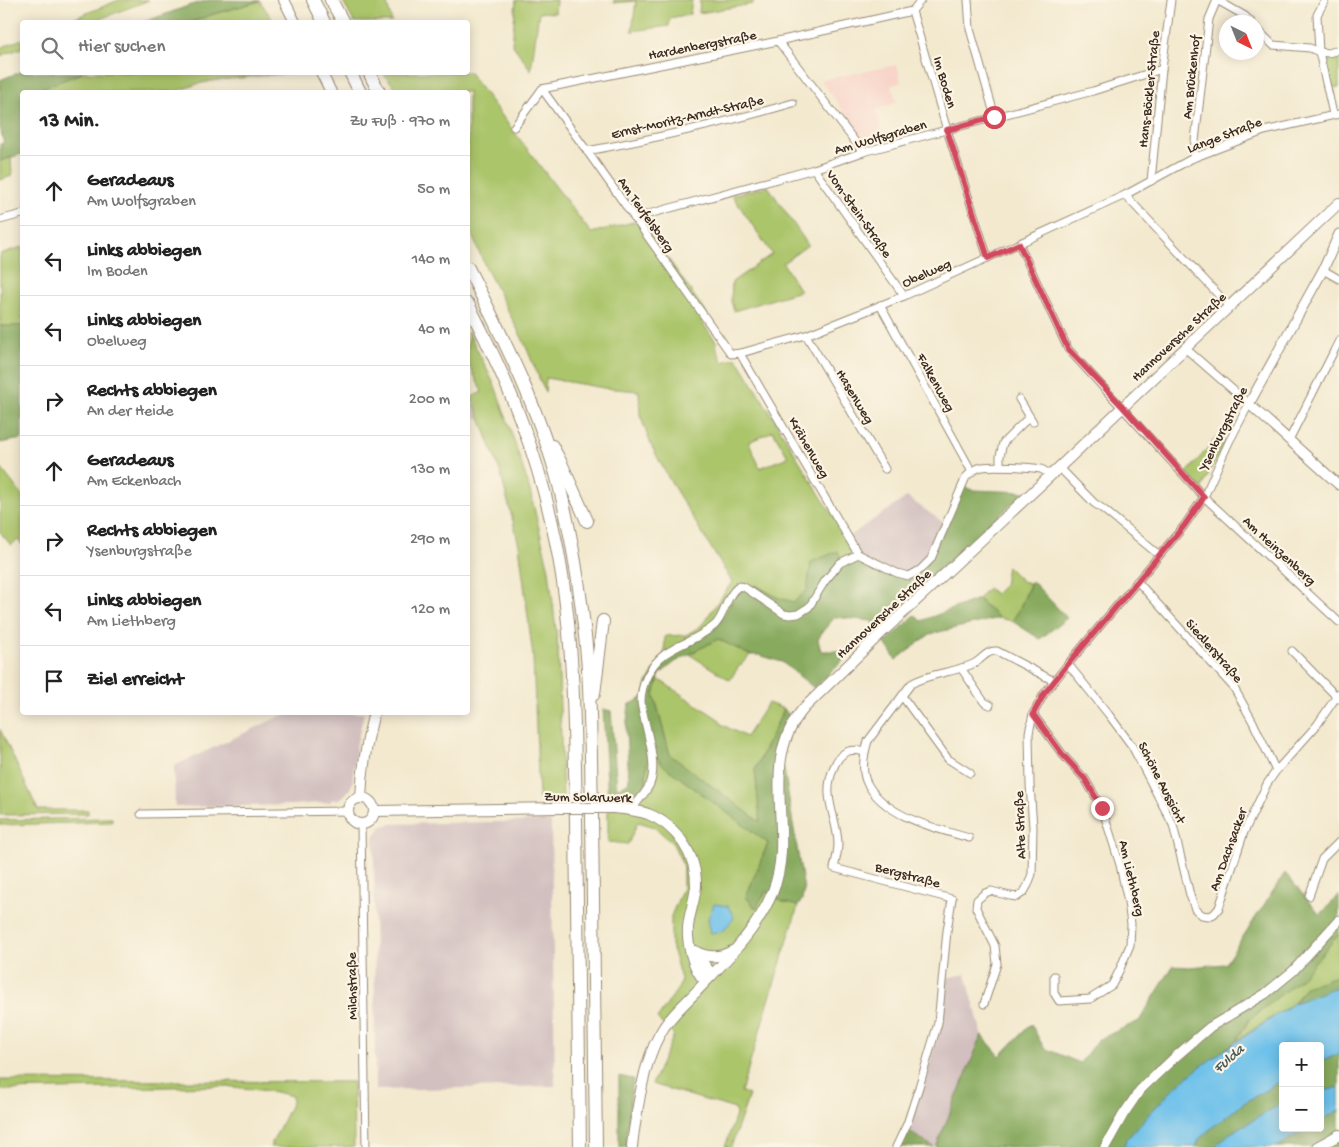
<!DOCTYPE html>
<html lang="de">
<head>
<meta charset="utf-8">
<style>
  body { margin:0; font-family:"Gochi Hand",sans-serif; background:#f2f2f2; color:#222 }
  .controls { position:absolute; right:15px; bottom:15px; display:grid; overflow:hidden; border-radius:5px; box-shadow:0 2px 12px #0003 }
  .controls button { width:45px; height:45px; display:grid; place-items:center; padding:0; border:0; border-bottom:1px solid #e0e0e0; background:#fff; color:#222; font:25px sans-serif }
  .compass { position:absolute; left:1219px; top:15px; width:45px; height:45px; border-radius:50%; background:#fff; box-shadow:0 2px 12px #0003; rotate:137deg }
  .stop { position:absolute; width:15px; height:15px; margin:-11px; border:4px solid #d1495b; border-radius:50%; background:#fff }
  .stop.end { background:#d1495b; border-color:#fff; box-shadow:0 1px 5px #0008 }
  .list { margin:0; padding:0; list-style:none }
  h2 { display:flex; justify-content:space-between; align-items:center; height:65px; margin:0; padding:0 20px; font-size:21px }
  h2 small { font-size:16px; font-weight:400; color:#767676 }
  .list li { display:grid; grid-template-columns:32px 1fr auto; gap:15px; align-items:center; box-sizing:border-box; height:70px; padding:0 20px; border-top:1px solid #e0e0e0 }
  .list b { display:block; font-size:19px; white-space:nowrap }
  .list p { margin:0; font-size:16px; white-space:nowrap; color:#767676 }
  .list em { font-size:16px; font-style:normal; color:#767676 }
  .icon { flex:none; width:28px; height:28px; fill:none; stroke:currentColor; stroke-width:2; stroke-linecap:round; stroke-linejoin:round }
  .map { position:relative; flex:none; width:1339px; height:1147px; overflow:hidden }
  .search { position:absolute; background:#fff; box-shadow:0 2px 12px #0003; left:20px; top:20px; width:450px; height:55px; display:flex; align-items:center; gap:12px; box-sizing:border-box; padding:0 18px; border-radius:5px; color:#767676; font-size:19px }
  .panel { position:absolute; background:#fff; box-shadow:0 2px 12px #0003; left:20px; top:90px; width:450px; height:625px; border-radius:5px }
  .map>svg:first-child { display:block }
  .built { fill:#f7d1c6 }
  .industrial { fill:#d2bfbf }
  .green { fill:#abc56b; stroke:#737844; fill-rule:evenodd }
  .forest { fill:#88aa5f; stroke:#626a3e }
  .water { fill:#6ec1ea; stroke:#547684 }
  .lines { fill:none; stroke-linecap:round; stroke-linejoin:round }
  .minor-casing { stroke:#978a76; stroke-width:9 }
  .tertiary-casing { stroke:#978a76; stroke-width:11 }
  .secondary-casing { stroke:#978a76; stroke-width:12 }
  .motorway-casing { stroke:#978a76; stroke-width:14 }
  .minor { stroke:#fff; stroke-width:7 }
  .tertiary { stroke:#fff; stroke-width:9 }
  .secondary { stroke:#fff; stroke-width:10 }
  .motorway { stroke:#fff; stroke-width:12 }
  .secondary-bridge-casing { stroke:#978a76; stroke-width:12; stroke-linecap:butt }
  .secondary-bridge { stroke:#fff; stroke-width:10 }
  .route { stroke:#d1495b; stroke-width:6 }
  .labels { text-anchor:middle; stroke-width:4.5; stroke-linejoin:round; paint-order:stroke }
  .street-label { font-size:14px; fill:#3b2a1e; stroke:#fcf5e5 }
  .water-label { font-size:15px; font-style:italic; fill:#4a575b; stroke:#fcf5e5 }
</style>
</head>
<body>
<div class="map">
<svg width="1339" height="1147" viewBox="0 0 1339 1147">
  <rect width="100%" height="100%" fill="#fcf5e5"/>
  <filter id="ink" filterUnits="userSpaceOnUse"><feTurbulence type="fractalNoise" baseFrequency=".02" numOctaves="2"/><feDisplacementMap in="SourceGraphic" scale="10" xChannelSelector="R" yChannelSelector="G"/><feConvolveMatrix kernelMatrix="1 2 1 2 8 2 1 2 1" color-interpolation-filters="sRGB"/></filter>
  <filter id="wash" filterUnits="userSpaceOnUse"><feTurbulence type="fractalNoise" baseFrequency=".0096" numOctaves="4" result="noise"/><feDisplacementMap in="SourceGraphic" scale="20" xChannelSelector="R" yChannelSelector="G"/><feGaussianBlur stdDeviation="1.12" result="paint"/><feColorMatrix in="noise" values="0 0 0 0 0 0 0 0 0 0 0 0 0 0 0 0 0 1.4 0 .05"/><feComposite in="paint" operator="in"/></filter>
  <g filter="url(#wash)">
    <rect width="100%" height="100%" fill="#f3e9cf"/>
    <path class="built" d="M897,65L901,82L891,85L897,102L876,110L885,142L865,145L861,143L855,135L858,131L821,80Z"/>
    <g class="industrial">
      <path d="M468,393H469L472,397L481,418L468,419Z"/>
      <path d="M907,497L947,525L920,573L908,579L895,575L862,559L845,539Z"/>
      <path d="M287,713H364L356,747L352,784L349,790L344,796L339,799L331,800V802L295,805L175,807L174,766Z"/>
      <path d="M551,821L555,1086L375,1090L374,837L381,827L389,824Z"/>
      <path d="M966,974L982,1035L936,1147H934L909,1132L942,1021L946,978Z"/>
    </g>
    <g class="green">
      <path d="M119,0H149L92,22H65Z"/>
      <path d="M342,0H386L392,22H354Z"/>
      <path d="M516,0H556L555,13L539,12L531,70L512,44Z"/>
      <path d="M614,0H692L690,14L670,18L669,26L632,31L636,1L614,3Z"/>
      <path d="M700,0H753V4L699,13Z"/>
      <path d="M260,1L274,22H191L214,14Z"/>
      <path d="M22,39V48L0,56V48Z"/>
      <path d="M1339,55V88L1330,87L1325,60L1328,58Z"/>
      <path d="M468,71L591,233L641,220L709,317L701,321L716,341L717,350L723,362L737,358L823,500L862,559L856,564L844,568L807,590L794,603L779,598L755,585L708,635L664,660L665,636L686,635L701,626L732,582L669,479L651,445L640,415L639,391L604,388L546,378L545,392L524,342L486,268L468,226V92H397L393,85L383,73L468,72ZM773,431L788,457L760,468L749,442Z"/>
      <path d="M82,72H295V73L218,80L197,84L175,92H32Z"/>
      <path d="M11,158L12,176L0,180V161Z"/>
      <path d="M768,186L808,245L783,263L800,291L734,311L731,301L732,282L772,254L732,195Z"/>
      <path d="M22,247V326H0V254Z"/>
      <path d="M468,331L495,386L509,425L529,487L549,570L558,647L563,802H551L539,799L533,657L519,545L500,471L472,397L482,392L468,362Z"/>
      <path d="M1218,436L1225,441L1202,488L1197,485L1186,474Z"/>
      <path d="M0,467L22,495V545L18,540L11,545L0,532Z"/>
      <path d="M1007,566L1022,581L1030,584L1018,612L1012,621L999,618L978,599L988,588L995,594L1004,585Z"/>
      <path d="M718,639L750,655L737,669L730,680L695,658L690,654Z"/>
      <path d="M658,679L720,720L721,724L746,737L768,703L784,709L755,770L761,823L670,755L654,694Z"/>
      <path d="M0,729L38,810H88V814L0,815Z"/>
      <path d="M656,757L664,766L768,843L746,897L755,908L766,891L783,902L798,906L741,1092L749,1095L731,1147H725L736,1115L735,1109L652,1084L674,1035L657,1019L679,987L681,979L671,945V916L683,888V865L673,844L655,827L638,822L628,844L608,842V800L613,803L646,781L647,762Z"/>
      <path d="M112,818V822L0,825V820Z"/>
      <path d="M1339,934V975L1306,987L1294,1003L1236,1041L1249,1020L1299,980Z"/>
      <path d="M0,1080L353,1082L354,1147H270L292,1102V1096L276,1092L225,1086L0,1090Z"/>
    </g>
    <g class="forest">
      <path d="M209,0L260,1L214,14L191,22H144L188,6Z"/>
      <path d="M22,71V72L82,73L32,92H22V154L0,161V144L4,143L0,129V80Z"/>
      <path d="M0,326H22V439L0,443Z"/>
      <path d="M964,487L973,490L1025,492L877,629L872,621L835,617L822,632L818,640L821,651H853L814,688L782,662L759,655H750L718,639L675,662L660,674L654,695L670,755L760,822L755,770L784,709L789,715L779,740L776,758L784,769L804,890L802,900L798,906L783,902L766,891L756,908L746,897L768,843L664,766L656,757L647,762L646,782L637,797L613,803L608,800L603,709L611,711L617,789L629,782L626,730L629,705L644,697L647,683L654,671L664,660L708,635L720,623L735,597L743,591L755,585L779,598L794,602L807,590L811,562L838,551L844,568L856,564L862,559L895,575L908,579L920,573Z"/>
      <path d="M1032,581L1067,618L1040,639L1012,621L1018,612Z"/>
      <path d="M978,599L999,618L930,634L896,660L885,643L915,615L921,621Z"/>
      <path d="M1285,873L1320,915L1339,895V934L1299,980L1249,1020L1236,1041L1177,1085L1149,1114L1127,1139L1123,1147H936L982,1035L1000,1056L1031,1024L1044,1048L1080,1063L1097,1040L1139,1021L1173,966L1189,967L1225,964Z"/>
      <path d="M1339,975V986L1294,1003L1305,987Z"/>
      <path d="M1339,1054V1087L1320,1092V1062Z"/>
      <path d="M619,1076L633,1079L626,1139L627,1147H619Z"/>
      <path d="M1283,1080V1103L1230,1134L1215,1147H1196L1199,1139L1215,1125L1244,1103Z"/>
      <path d="M1339,1110V1147H1277L1308,1128H1320V1121Z"/>
      <path d="M909,1132L934,1147H901Z"/>
    </g>
    <g class="water">
      <path d="M714,904L728,906L734,918L723,931L711,933L708,919Z"/>
      <path d="M1339,986V1054L1320,1062V1046H1283V1080L1244,1103L1215,1125L1199,1139L1196,1147H1123L1127,1139L1149,1114L1177,1085L1204,1064L1294,1003Z"/>
      <path d="M1339,1087V1110L1320,1121V1092Z"/>
      <path d="M1283,1103V1128H1308L1277,1147H1215L1229,1134Z"/>
    </g>
  </g>
  <g filter="url(#ink)">
    <g class="lines">
      <defs>
        <g id="minor">
          <path d="M921,0L912,11L947,130L988,258"/>
          <path d="M968,0L970,29L995,117"/>
          <path d="M1325,0L1317,15L1319,52L1333,114"/>
          <path d="M1256,28L1273,45L1310,48L1319,52L1328,53L1339,50"/>
          <path d="M778,41L863,152"/>
          <path d="M542,89L587,151L731,354L741,353L806,335L904,296L1125,195L1193,158L1264,131L1339,114"/>
          <path d="M514,127L542,89L778,41L912,11"/>
          <path d="M587,151C656,138 725,123 793,103"/>
          <path d="M1193,158L1209,19L1217,0L1245,16L1251,22"/>
          <path d="M814,169L904,296"/>
          <path d="M1151,181L1162,69L1171,0"/>
          <path d="M1125,195L1229,306"/>
          <path d="M634,218L814,169L863,152L1093,91L1162,69"/>
          <path d="M0,220L22,214"/>
          <path d="M1019,244L1068,349L1204,497L1339,622"/>
          <path d="M1323,270L1339,279"/>
          <path d="M880,305L972,472"/>
          <path d="M806,335L885,469"/>
          <path d="M741,353L742,357L858,554"/>
          <path d="M1019,399L1033,422"/>
          <path d="M1289,440L1339,341"/>
          <path d="M1000,466V456L1003,443L1029,417"/>
          <path d="M1059,467L1094,503L1103,509L1159,555"/>
          <path d="M1137,581L1234,688L1253,722L1276,771"/>
          <path d="M1292,651L1339,699"/>
          <path d="M1068,664L1109,715L1132,746L1160,800L1173,825L1190,895L1195,909L1202,915L1209,916L1214,914L1219,908L1244,832L1267,784L1276,771L1317,725L1339,693"/>
          <path d="M961,668L984,702L990,705"/>
          <path d="M902,696L948,759L970,773"/>
          <path d="M1033,714L1063,755L1085,779L1102,808L1120,865L1128,902L1131,924L1130,945L1120,969L1112,985L1090,999L1059,1001L1054,993V976"/>
          <path d="M864,752C860,751 854,749 849,751C834,755 828,781 829,794C830,811 838,827 838,844C838,852 836,860 834,868L952,899L947,931L938,1023L919,1087L907,1124L896,1147"/>
          <path d="M632,810C637,801 646,793 650,784C659,762 644,725 641,702C641,684 650,665 665,654C681,643 700,638 715,625C726,614 725,596 739,586L744,587L784,614L790,615L798,614L809,607L825,581L840,563L858,554L897,573L909,576L920,570L931,559L966,477C971,472 976,468 982,467C994,465 1030,467 1041,469C1045,471 1048,473 1051,475"/>
          <path d="M141,814L348,811"/>
          <path d="M361,824L366,1147"/>
          <path d="M969,838C935,828 885,817 867,783C861,771 864,754 868,741L911,684C929,673 953,673 973,664C982,660 986,650 997,651L1054,681"/>
          <path d="M1309,896L1322,859L1339,842"/>
          <path d="M984,1004L997,964L995,946L976,908L977,900L985,893L991,891L1010,896L1017,897L1024,892L1028,885L1032,874L1033,827L1030,785L1029,733L1033,714L1044,694L1068,664L1184,526L1204,497L1229,442L1249,404L1185,348"/>
        </g>
        <g id="tertiary">
          <path d="M1339,234L1323,270L1249,404L1339,485"/>
          <path d="M1105,1147L1123,1115L1140,1090L1174,1058L1210,1027L1265,994L1293,971L1339,920"/>
        </g>
        <g id="secondary">
          <path d="M284,0L295,22"/>
          <path d="M321,72L331,92"/>
          <circle cx="361" cy="811" r="13"/>
          <path d="M361,798C362,769 367,740 374,712"/>
          <path d="M613,808C625,809 637,810 648,814C676,825 697,855 696,886C695,898 691,909 689,920C685,939 692,968 705,981"/>
          <path d="M375,811L556,808"/>
          <path d="M695,951C707,958 720,958 732,951"/>
          <path d="M695,952L712,975"/>
          <path d="M632,1147C633,1133 636,1119 638,1106C643,1078 649,1050 664,1027C673,1014 684,1004 695,993C724,962 757,931 773,891C797,830 756,764 804,708L876,638L1051,475L1339,203"/>
          <path d="M1317,1147L1339,1135"/>
        </g>
        <g id="motorway">
          <path d="M313,0L324,22"/>
          <path d="M331,0L343,22"/>
          <path d="M350,72L360,92"/>
          <path d="M369,72L379,92"/>
          <path d="M468,268C503,338 539,408 559,485C574,545 583,606 588,668C591,717 591,767 592,817C594,927 595,1037 596,1147"/>
          <path d="M468,304C488,343 508,384 523,426C537,463 548,503 556,542C575,634 574,729 576,822C577,931 579,1039 580,1147"/>
          <path d="M552,446L561,463L587,521"/>
          <path d="M594,694L603,621"/>
        </g>
      </defs>
      <use href="#minor" class="minor-casing"/>
      <use href="#tertiary" class="tertiary-casing"/>
      <use href="#secondary" class="secondary-casing"/>
      <use href="#motorway" class="motorway-casing"/>
      <use href="#minor" class="minor"/>
      <use href="#tertiary" class="tertiary"/>
      <use href="#secondary" class="secondary"/>
      <use href="#motorway" class="motorway"/>
      <defs>
        <path id="secondary-bridge" d="M556,808H613"/>
      </defs>
      <use href="#secondary-bridge" class="secondary-bridge-casing"/>
      <use href="#secondary-bridge" class="secondary-bridge"/>
    </g>
  </g>
  <g class="lines" filter="url(#ink)">
    <path class="route" d="M994,117L947,130L988,258L1019,244L1068,349L1123,407L1204,497L1184,526L1068,664L1044,694L1033,714L1063,755L1085,779L1102,808"/>
  </g>
  <g class="labels">
    <g class="street-label">
      <text transform="translate(702 44) rotate(-11)" y="5">Hardenbergstraße</text>
      <text transform="translate(1190 77) rotate(-84)" y="5">Am Brückenhof</text>
      <text transform="translate(946 82) rotate(74)" y="5">Im Boden</text>
      <text transform="translate(1148 89) rotate(-84)" y="5">Hans-Böckler-Straße</text>
      <text transform="translate(687 116) rotate(-13)" y="5">Ernst-Moritz-Arndt-Straße</text>
      <text transform="translate(1224 134) rotate(-21)" y="5">Lange Straße</text>
      <text transform="translate(880 136) rotate(-16)" y="5">Am Wolfsgraben</text>
      <text transform="translate(860 213) rotate(55)" y="5">Vom-Stein-Straße</text>
      <text transform="translate(647 214) rotate(55)" y="5">Am Teufelsberg</text>
      <text transform="translate(926 272) rotate(-24)" y="5">Obelweg</text>
      <text transform="translate(1178 336) rotate(-43)" y="5">Hannoversche Straße</text>
      <text transform="translate(937 382) rotate(61)" y="5">Falkenweg</text>
      <text transform="translate(856 396) rotate(59)" y="5">Hasenweg</text>
      <text transform="translate(1222 428) rotate(-63)" y="5">Ysenburgstraße</text>
      <text transform="translate(810 447) rotate(60)" y="5">Krähenweg</text>
      <text transform="translate(1280 550) rotate(43)" y="5">Am Heinzenberg</text>
      <text transform="translate(883 613) rotate(-43)" y="5">Hannoversche Straße</text>
      <text transform="translate(1215 650) rotate(49)" y="5">Siedlerstraße</text>
      <text transform="translate(1163 782) rotate(63)" y="5">Schöne Aussicht</text>
      <text transform="translate(588 796) rotate(1)" y="5">Zum Solarwerk</text>
      <text transform="translate(1019 825) rotate(-92)" y="5">Alte Straße</text>
      <text transform="translate(1227 849) rotate(-70)" y="5">Am Dachsacker</text>
      <text transform="translate(908 874) rotate(15)" y="5">Bergstraße</text>
      <text transform="translate(1133 878) rotate(77)" y="5">Am Liethberg</text>
      <text transform="translate(351 986) rotate(-91)" y="5">Milchstraße</text>
    </g>
    <g class="water-label">
      <text transform="translate(1228 1058) rotate(-41)" y="5">Fulda</text>
    </g>
  </g>
</svg>
<div class="controls">
<button>+</button>
<button>−</button>
</div>
<svg class="compass" viewBox="-18 -18 36 36"><path d="M0-13l5 13h-10z" fill="#e53935"/><path d="M0 13l5-13h-10z" fill="#767676"/></svg>
<div class="stop" style="left:994px;top:117px"></div>
<div class="stop end" style="left:1102px;top:808px"></div>
<div class="search"><svg class="icon" aria-label="search" viewBox="0 0 24 24"><circle cx="10" cy="10" r="6"/><path d="M15 15l6 6"/></svg>Hier suchen</div>
<section class="panel">
<h2>13 Min.<small>Zu Fuß · 970 m</small></h2>
<ul class="list">
<li><svg class="icon" aria-label="ahead" viewBox="0 0 24 24"><path d="M12 20V5M6 11l6-6 6 6"/></svg><div><b>Geradeaus</b><p>Am Wolfsgraben</p></div><em>50 m</em></li>
<li><svg class="icon" aria-label="left" viewBox="0 0 24 24"><path d="M17 20v-9H6M10 6l-5 5 5 5"/></svg><div><b>Links abbiegen</b><p>Im Boden</p></div><em>140 m</em></li>
<li><svg class="icon" aria-label="left" viewBox="0 0 24 24"><path d="M17 20v-9H6M10 6l-5 5 5 5"/></svg><div><b>Links abbiegen</b><p>Obelweg</p></div><em>40 m</em></li>
<li><svg class="icon" aria-label="right" viewBox="0 0 24 24"><path d="M7 20v-9h11M14 6l5 5-5 5"/></svg><div><b>Rechts abbiegen</b><p>An der Heide</p></div><em>200 m</em></li>
<li><svg class="icon" aria-label="ahead" viewBox="0 0 24 24"><path d="M12 20V5M6 11l6-6 6 6"/></svg><div><b>Geradeaus</b><p>Am Eckenbach</p></div><em>130 m</em></li>
<li><svg class="icon" aria-label="right" viewBox="0 0 24 24"><path d="M7 20v-9h11M14 6l5 5-5 5"/></svg><div><b>Rechts abbiegen</b><p>Ysenburgstraße</p></div><em>290 m</em></li>
<li><svg class="icon" aria-label="left" viewBox="0 0 24 24"><path d="M17 20v-9H6M10 6l-5 5 5 5"/></svg><div><b>Links abbiegen</b><p>Am Liethberg</p></div><em>120 m</em></li>
<li><svg class="icon" aria-label="arrive" viewBox="0 0 24 24"><path d="M6 21V4h12l-3 4 3 4H6"/></svg><div><b>Ziel erreicht</b></div></li>
</ul>
</section>
</div>
</body>
</html>
